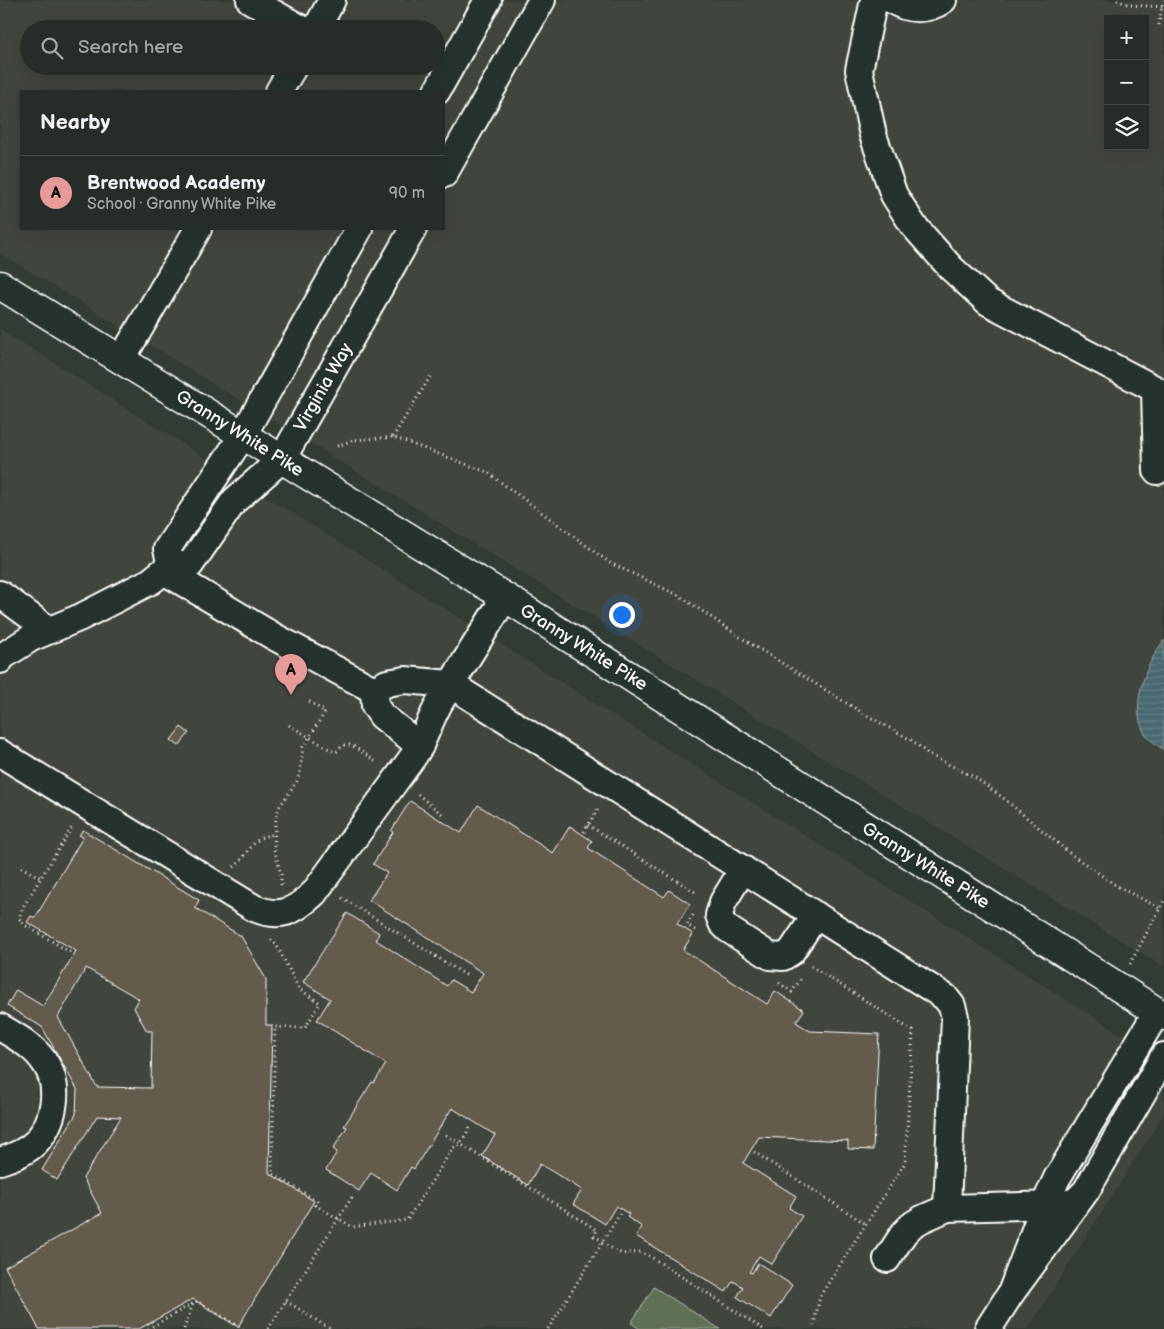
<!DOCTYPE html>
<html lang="en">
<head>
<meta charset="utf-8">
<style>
  body { margin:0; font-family:"Balsamiq Sans",sans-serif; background:#323833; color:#f1f3f6 }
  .controls { position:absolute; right:15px; top:15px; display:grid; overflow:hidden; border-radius:0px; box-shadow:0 5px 20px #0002 }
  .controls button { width:45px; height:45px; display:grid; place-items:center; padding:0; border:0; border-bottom:1px solid #424844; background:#262c27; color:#f1f3f6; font:25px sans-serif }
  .you { position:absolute; left:621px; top:614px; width:18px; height:18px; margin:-12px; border:4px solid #fff; border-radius:50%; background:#1a73e8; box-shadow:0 0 0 8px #1a73e833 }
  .badge { display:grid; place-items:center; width:32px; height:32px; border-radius:50%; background:#e69b98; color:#111; font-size:16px; font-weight:700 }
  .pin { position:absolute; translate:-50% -41px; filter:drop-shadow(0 1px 2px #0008) }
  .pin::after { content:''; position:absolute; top:26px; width:18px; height:15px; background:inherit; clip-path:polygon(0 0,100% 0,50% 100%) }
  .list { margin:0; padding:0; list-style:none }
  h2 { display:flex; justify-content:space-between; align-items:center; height:65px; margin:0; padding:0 20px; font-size:21px }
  h2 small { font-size:16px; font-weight:400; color:#a4a7a7 }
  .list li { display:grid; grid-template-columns:32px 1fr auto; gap:15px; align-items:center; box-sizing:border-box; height:75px; padding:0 20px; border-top:1px solid #424844 }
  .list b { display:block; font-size:19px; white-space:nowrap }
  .list p { margin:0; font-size:16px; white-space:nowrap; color:#a4a7a7 }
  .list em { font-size:16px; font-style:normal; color:#a4a7a7 }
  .icon { flex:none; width:28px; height:28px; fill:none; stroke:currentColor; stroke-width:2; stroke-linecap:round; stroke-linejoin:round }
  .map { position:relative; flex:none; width:1164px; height:1329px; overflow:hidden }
  .search { position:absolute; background:#262c27; box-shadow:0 5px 20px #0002; left:20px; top:20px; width:425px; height:55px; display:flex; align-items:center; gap:12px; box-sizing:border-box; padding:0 18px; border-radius:28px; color:#a4a7a7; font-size:19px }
  .panel { position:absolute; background:#262c27; box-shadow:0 5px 20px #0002; left:20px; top:90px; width:425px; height:140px; border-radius:0px }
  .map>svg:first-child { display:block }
  .built { fill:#41453c; fill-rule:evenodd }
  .green { fill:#5e7154; stroke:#aeb8aa }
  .water { fill:url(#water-rules); stroke:#92a5a9 }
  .building { fill:#645b4e; stroke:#fff; fill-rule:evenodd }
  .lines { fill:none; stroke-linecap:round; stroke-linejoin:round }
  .minor-casing { stroke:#fff; stroke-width:30 }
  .major-casing { stroke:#fff; stroke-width:31 }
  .path { stroke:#fff; stroke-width:3; stroke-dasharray:1 4; stroke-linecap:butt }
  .minor { stroke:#26332d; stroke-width:26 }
  .major { stroke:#26332d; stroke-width:28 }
  .labels { text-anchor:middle; stroke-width:5; stroke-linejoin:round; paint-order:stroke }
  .street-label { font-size:18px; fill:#fff; stroke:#26332d }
</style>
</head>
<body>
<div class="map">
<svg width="1164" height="1329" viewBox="0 0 1164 1329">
  <defs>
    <pattern id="water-rules" width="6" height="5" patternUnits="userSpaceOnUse" patternTransform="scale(1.25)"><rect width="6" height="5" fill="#496970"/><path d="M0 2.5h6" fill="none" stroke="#648085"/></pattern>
  </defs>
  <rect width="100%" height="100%" fill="#323b34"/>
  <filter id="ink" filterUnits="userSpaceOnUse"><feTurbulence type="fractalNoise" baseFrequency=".02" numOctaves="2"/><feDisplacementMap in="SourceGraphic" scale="10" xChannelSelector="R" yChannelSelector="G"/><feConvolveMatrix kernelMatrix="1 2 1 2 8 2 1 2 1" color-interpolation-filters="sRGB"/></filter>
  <g filter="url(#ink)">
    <g class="built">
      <path d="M0,0H1164V967L0,253ZM1108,19H1145V146H1108ZM29,29H436V66H29ZM21,91H444V229H21Z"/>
      <path d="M0,329L1164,1061V1114L1028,1329H0Z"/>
    </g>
    <path class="green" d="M654,1287L720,1329H640L631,1323Z"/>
    <path class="water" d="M1164,640V750C1157,745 1148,739 1144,732C1129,704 1147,663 1164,640Z"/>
    <g class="building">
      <path d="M181,727L189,733L179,746L171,740Z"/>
      <path d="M410,801L461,833L478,805L553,853L570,826L592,841L588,848L664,897L669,890L690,904L677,924L693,934L683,950L767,1004L775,991L804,1010L796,1022L810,1031L879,1034L873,1150L848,1149V1141L759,1137L743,1163L796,1196L789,1208L802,1216L772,1264L759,1256L749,1272L752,1273L758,1263L792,1285L771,1318L737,1297L743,1287L733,1281L726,1292L636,1236L642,1227L627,1217L629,1214L616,1206L605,1224L573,1204L582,1190L540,1164L528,1185L482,1156L495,1135L452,1108L414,1169L411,1167L397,1190L371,1173L359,1191L326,1170L337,1152L333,1149L347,1127L344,1126L372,1082L374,1083L386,1064L317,1020L330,999L303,982L347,913L379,933L376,940L447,986L451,980L471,992L483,973L369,900L387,873L373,864L393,832L391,831Z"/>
      <path d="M83,830L199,900L195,908L241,936L266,979V1025H272L269,1173L314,1201L238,1327L193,1299L139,1329H39L5,1267L102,1213L83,1178L121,1117L97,1116L57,1180L42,1170L76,1114L77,1089L42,1027L7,1006L16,990L43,1006L76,951L27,922L31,916L35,918L83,837L79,835ZM86,968L139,999L134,1008L147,1031H152L151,1088L97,1087L58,1017Z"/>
    </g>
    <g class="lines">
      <defs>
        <g id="minor">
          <path d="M250,0L302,29"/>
          <path d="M874,0L859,70L873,135L894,195L913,225L951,268L988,302L1155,389L1157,471"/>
          <path d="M892,0C908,11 928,11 943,0"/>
          <path d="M316,29L332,0"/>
          <path d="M279,91L294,66"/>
          <path d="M437,91L488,0"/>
          <path d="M444,174L542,0"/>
          <path d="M121,360L198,229"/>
          <path d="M171,565L167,549L243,435L359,229"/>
          <path d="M164,571L273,636L374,690"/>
          <path d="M0,594L49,630"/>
          <path d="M0,660L3,656L31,638L81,617L151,581L171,565H190L234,501L282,459L413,229"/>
          <path d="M374,690L387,683L405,680L450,684L945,997L952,1006L955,1017L947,1208"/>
          <path d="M374,690L375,706L382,716L420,746"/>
          <path d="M0,753L254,908C280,919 294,912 314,893L415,754C425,738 430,719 440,702L505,597"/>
          <path d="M743,869L723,902L719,915L722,923L728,929L770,956L783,957L791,952L816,915"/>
          <path d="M0,1027C15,1036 32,1045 43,1060C61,1083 56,1119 37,1141C27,1152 13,1157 0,1161"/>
          <path d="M887,1259L904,1233L912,1225L922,1219L947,1208L1061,1205L1076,1201L1086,1191L1164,1056"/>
          <path d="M1011,1293L1044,1206L1057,1178L1157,1012"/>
          <path d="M988,1329L1011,1293L1083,1195"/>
        </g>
        <path id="major" d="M0,285L505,597L1164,1016"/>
      </defs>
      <use href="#minor" class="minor-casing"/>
      <use href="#major" class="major-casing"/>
      <g class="path">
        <path d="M1117,0L1129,5L1164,7"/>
        <path d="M1159,25L1163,0"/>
        <path d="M393,437L432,374"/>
        <path d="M337,446L353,440L393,437L487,472L610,563L680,596L740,637L861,712L913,741L928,754L976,778L1003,798L1072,855L1117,886L1159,908"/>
        <path d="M289,725L334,752L337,751L343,745H349L353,746L378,763"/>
        <path d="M418,794L428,803L442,814"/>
        <path d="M588,825L698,894"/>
        <path d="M584,832L598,809"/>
        <path d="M21,867L41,878"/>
        <path d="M234,867C248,856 253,834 274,835"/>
        <path d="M281,885V874L274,849L275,825L277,814L280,806L297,781L300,772L303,747L325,712L307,700"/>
        <path d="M342,898L469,977"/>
        <path d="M693,915L687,925L695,930"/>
        <path d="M271,940L275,942L299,989L320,1003L305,1028L275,1027L272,1173L317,1201L315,1205L353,1227L407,1220L453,1148L460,1144L471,1126"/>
        <path d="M70,952L23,924L19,918L23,907L72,827"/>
        <path d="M1130,964L1164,901"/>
        <path d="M811,966L913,1031L905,1163L820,1296L813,1329"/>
        <path d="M779,983L792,992L802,977"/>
        <path d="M446,1135L597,1230L594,1236L603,1241"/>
        <path d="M754,1152L866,1224"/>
        <path d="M602,1243L622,1254L641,1252L648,1255L763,1329"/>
        <path d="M286,1301L330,1329"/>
        <path d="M148,1329L197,1301L243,1329"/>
        <path d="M184,1329L193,1304"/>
        <path d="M268,1329L354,1194"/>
        <path d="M548,1329L620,1214"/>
      </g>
      <use href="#minor" class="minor"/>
      <use href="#major" class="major"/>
    </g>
  </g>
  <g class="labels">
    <g class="street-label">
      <text transform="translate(323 387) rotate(-60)" y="6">Virginia Way</text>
      <text transform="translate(240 433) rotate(32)" y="6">Granny White Pike</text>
      <text transform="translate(584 647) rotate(32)" y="6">Granny White Pike</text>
      <text transform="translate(926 865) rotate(32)" y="6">Granny White Pike</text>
    </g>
  </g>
</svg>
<div class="controls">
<button>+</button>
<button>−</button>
<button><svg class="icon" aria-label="layers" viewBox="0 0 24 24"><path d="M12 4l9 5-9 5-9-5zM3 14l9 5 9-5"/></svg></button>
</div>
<div class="you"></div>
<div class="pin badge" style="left:291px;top:695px">A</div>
<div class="search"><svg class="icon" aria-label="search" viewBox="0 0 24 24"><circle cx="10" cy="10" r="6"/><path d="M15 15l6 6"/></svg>Search here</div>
<section class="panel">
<h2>Nearby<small></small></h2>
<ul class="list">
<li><span class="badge">A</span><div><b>Brentwood Academy</b><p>School · Granny White Pike</p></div><em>90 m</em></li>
</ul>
</section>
</div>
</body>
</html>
